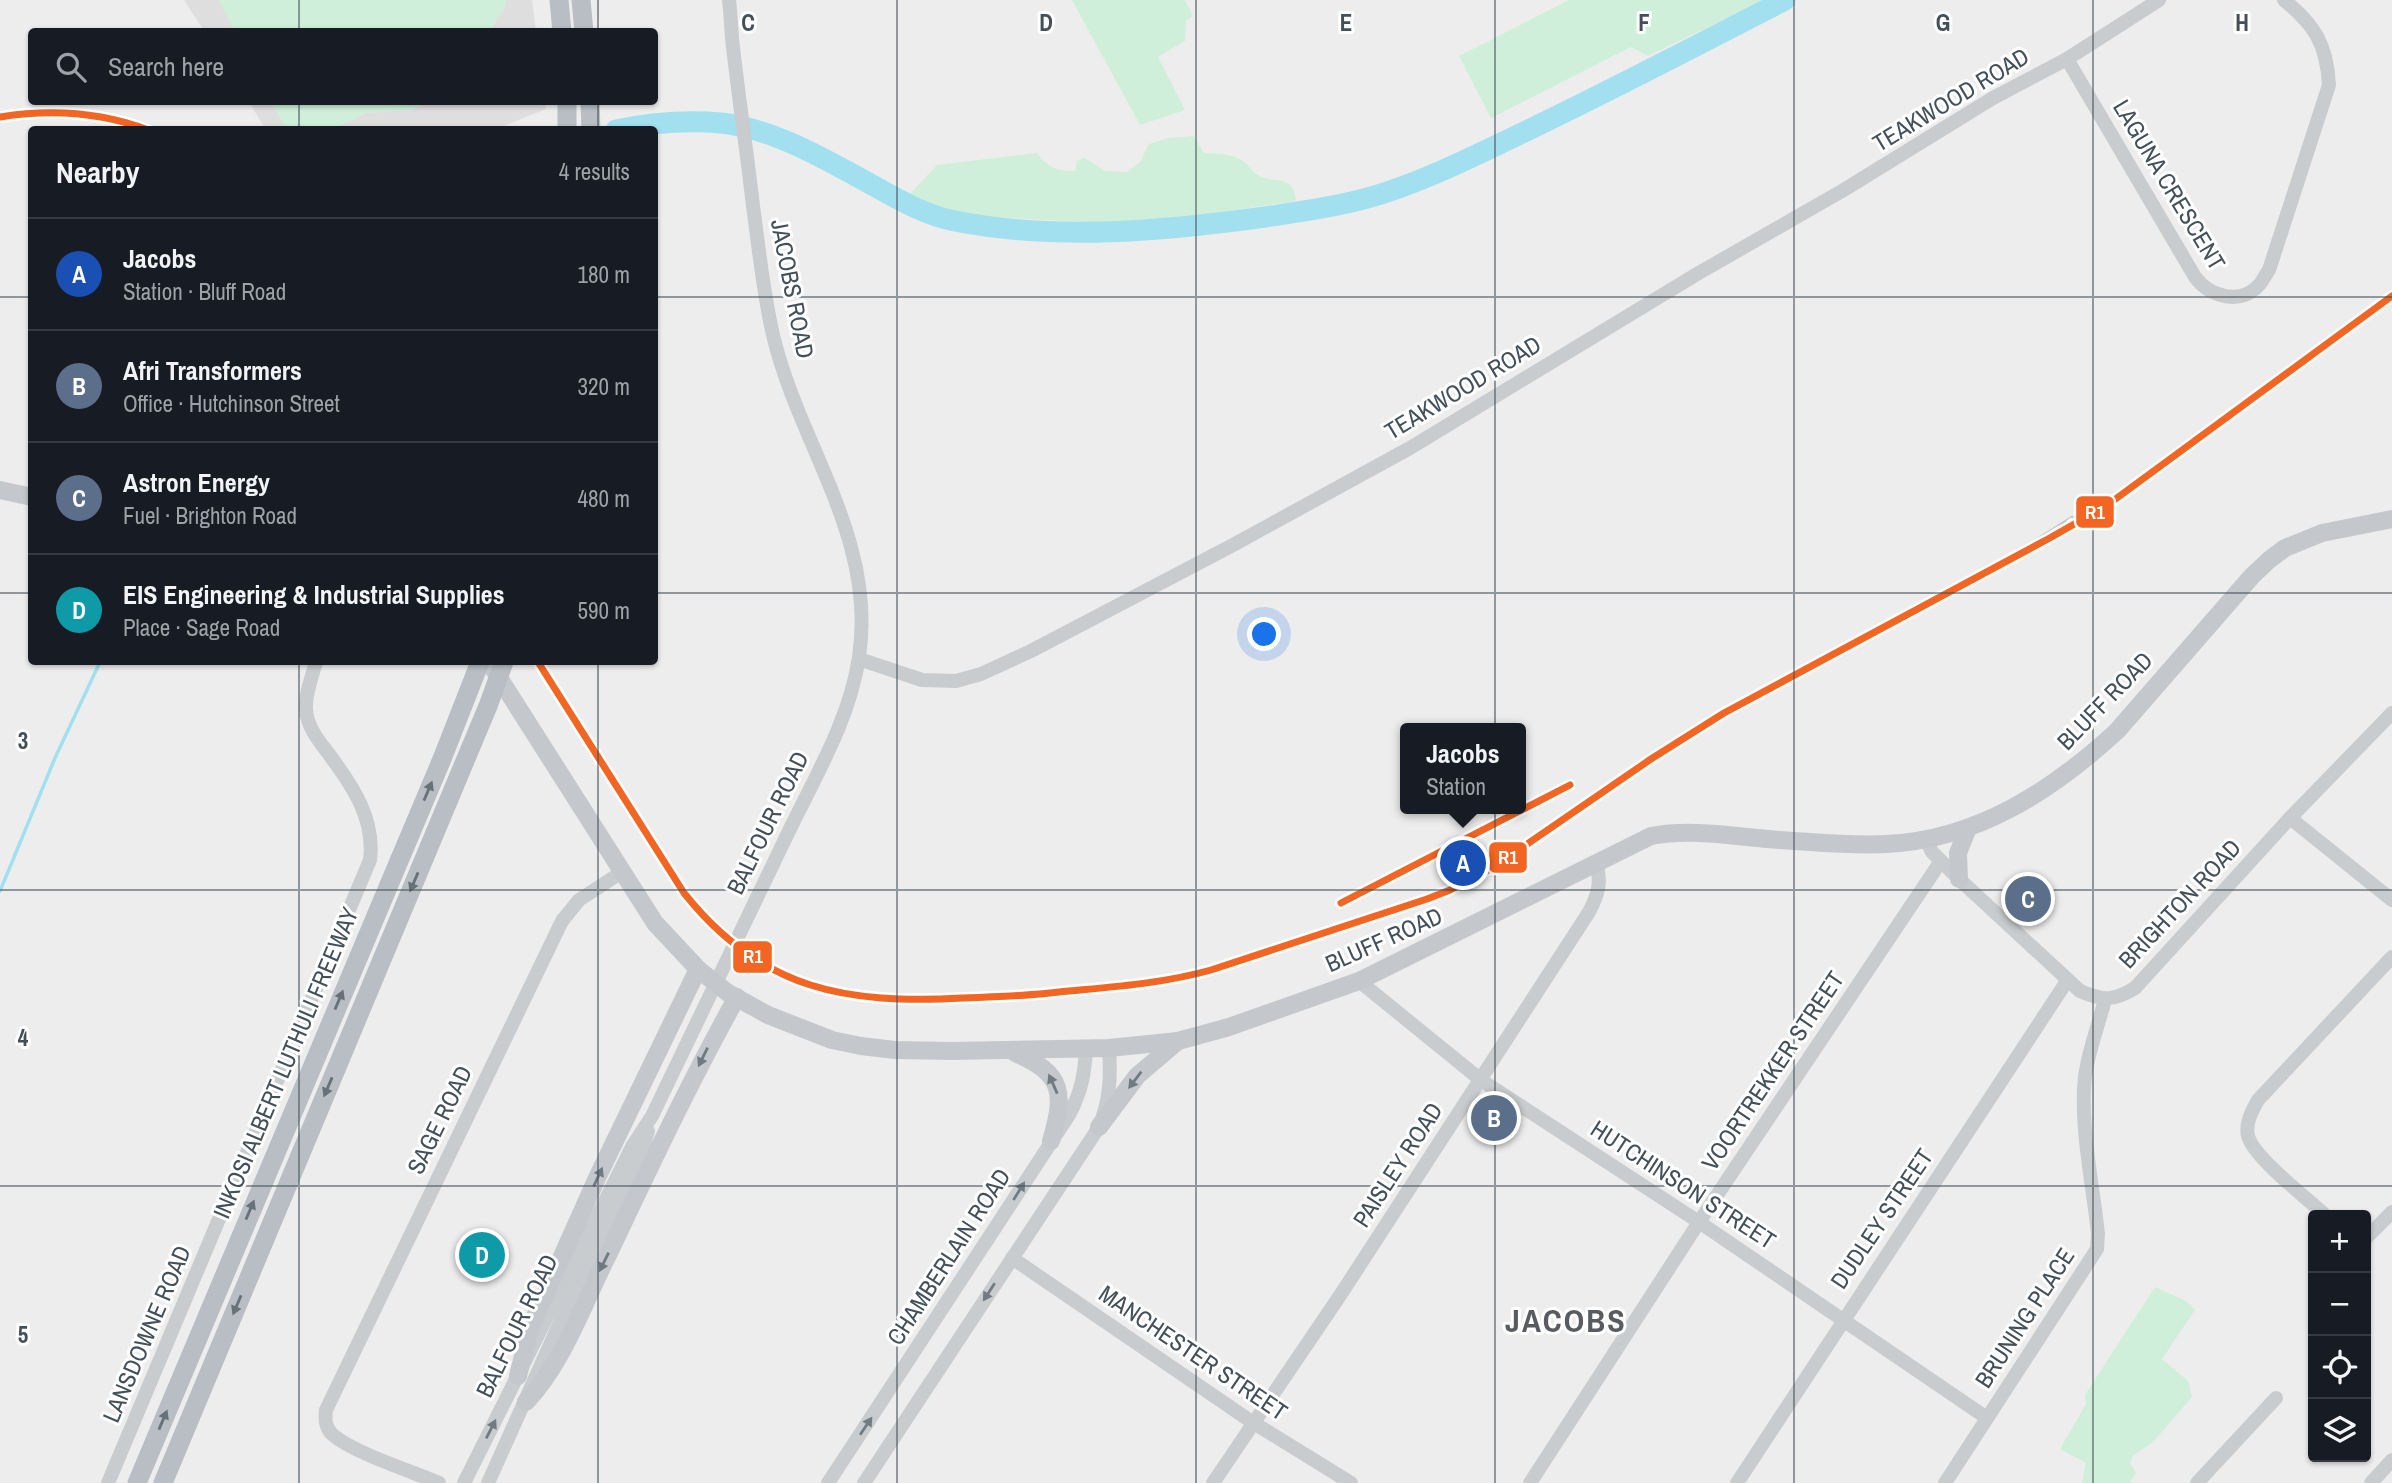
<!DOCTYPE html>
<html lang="en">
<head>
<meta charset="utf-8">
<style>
  body { margin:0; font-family:"Archivo Narrow",sans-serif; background:#20242c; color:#f1f3f6 }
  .controls { position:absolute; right:21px; bottom:21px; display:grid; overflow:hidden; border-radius:7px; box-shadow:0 2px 5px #0004 }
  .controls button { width:63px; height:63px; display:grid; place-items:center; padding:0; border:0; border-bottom:2px solid #363941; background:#171b24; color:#f1f3f6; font:35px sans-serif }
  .you { position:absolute; left:1265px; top:635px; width:24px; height:24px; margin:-18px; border:5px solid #fff; border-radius:50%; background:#1a73e8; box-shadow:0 0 0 10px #1a73e833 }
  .badge { display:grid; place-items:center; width:46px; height:46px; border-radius:50%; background:#0f766e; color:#fff; font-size:23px; font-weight:700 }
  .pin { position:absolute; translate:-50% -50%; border:4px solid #fff; box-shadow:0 2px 7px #0006 }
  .popup { position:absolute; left:1400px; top:723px; width:126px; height:91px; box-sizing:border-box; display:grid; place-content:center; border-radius:7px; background:#171b24; filter:drop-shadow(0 2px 5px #0005); font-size:23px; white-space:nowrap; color:#9ea1a6 }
  .popup b { font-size:26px; color:#f1f3f6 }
  .popup::after { content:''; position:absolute; left:50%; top:100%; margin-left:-14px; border:14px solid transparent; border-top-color:#171b24 }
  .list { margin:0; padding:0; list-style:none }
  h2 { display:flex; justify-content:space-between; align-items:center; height:91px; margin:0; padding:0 28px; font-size:30px }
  h2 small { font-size:23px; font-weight:400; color:#9ea1a6 }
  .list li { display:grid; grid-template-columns:46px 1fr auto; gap:21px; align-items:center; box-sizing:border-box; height:112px; padding:0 28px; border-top:2px solid #363941 }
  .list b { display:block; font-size:26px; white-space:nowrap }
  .list p { margin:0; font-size:23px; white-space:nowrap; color:#9ea1a6 }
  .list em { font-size:23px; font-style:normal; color:#9ea1a6 }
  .icon { flex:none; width:38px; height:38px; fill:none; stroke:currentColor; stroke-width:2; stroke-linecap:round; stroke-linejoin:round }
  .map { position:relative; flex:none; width:2392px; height:1483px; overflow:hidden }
  .search { position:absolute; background:#171b24; box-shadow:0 2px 5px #0004; left:28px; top:28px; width:630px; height:77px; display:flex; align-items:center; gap:18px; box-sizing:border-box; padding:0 24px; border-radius:7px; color:#9ea1a6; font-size:26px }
  .panel { position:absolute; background:#171b24; box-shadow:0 2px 5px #0004; left:28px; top:126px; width:630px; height:539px; border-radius:7px }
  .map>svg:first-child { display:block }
  .education { fill:#dfdedf }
  .green { fill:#cfefdb }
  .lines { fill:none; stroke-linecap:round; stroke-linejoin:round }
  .stream { stroke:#a2e0ef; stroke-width:3.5 }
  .river { stroke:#a2e0ef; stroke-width:21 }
  .minor { stroke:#c9ccce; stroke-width:14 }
  .major { stroke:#c4c8cc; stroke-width:18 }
  .highway { stroke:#b8bec4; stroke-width:19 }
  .rail-casing { stroke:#c3c5c8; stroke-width:6 }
  .rail { stroke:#fff; stroke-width:3.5; stroke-dasharray:10; stroke-linecap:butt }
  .rail-1-casing { stroke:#fff; stroke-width:12 }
  .rail-1 { stroke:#f26522; stroke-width:7 }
  .oneway { fill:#66717a }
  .oneway2 { fill:#707a82 }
  .oneway3 { fill:#727b83 }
  .grid { fill:none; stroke:#43505a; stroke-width:2; stroke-opacity:0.55 }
  .labels { text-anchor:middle; stroke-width:6; stroke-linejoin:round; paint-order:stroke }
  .street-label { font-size:24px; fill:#43505a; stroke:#fff }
  .district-label { font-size:32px; font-weight:bold; letter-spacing:2px; fill:#585c61; stroke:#fff }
  .grid-label { font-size:23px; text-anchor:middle; font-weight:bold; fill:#43505a; stroke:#fff; stroke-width:6; stroke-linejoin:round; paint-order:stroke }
  .line-badge { stroke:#fff; stroke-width:2.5 }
  .badge-label { font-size:19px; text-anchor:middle; font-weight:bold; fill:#fff }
</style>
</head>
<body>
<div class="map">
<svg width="2392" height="1483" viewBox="0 0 2392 1483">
  <rect width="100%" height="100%" fill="#eeeded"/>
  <g class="education">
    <path d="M184,0H532L536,31H204Z"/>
    <path d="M249,102H545L546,109L496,129L266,130Z"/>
  </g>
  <g class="green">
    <path d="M219,0H506V5L490,31L235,32Z"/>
    <path d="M1072,0H1185L1193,16L1186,21L1185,41L1158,57L1185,110L1140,125Z"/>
    <path d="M1569,0H1765L1648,56L1631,47L1491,118L1459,56Z"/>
    <path d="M271,102H426L413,110L366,113L334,129H286Z"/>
    <path d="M1194,136L1204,153C1221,154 1233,153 1247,164C1250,168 1254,174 1259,176C1275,184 1294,173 1296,201L1169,220L1085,222L970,216L938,209L909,195L937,165L1037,153C1048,168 1057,171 1075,171L1077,161L1084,158L1106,171L1127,172L1140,162L1149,144L1168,138Z"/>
    <path d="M2155,1287L2186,1301L2195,1310L2162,1359L2188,1381L2192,1397L2153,1442L2133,1456L2130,1463L2136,1473L2130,1483H2082L2086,1463L2060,1449L2086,1404L2085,1395Z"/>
  </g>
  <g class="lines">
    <path class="stream" d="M0,891L55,758L100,662"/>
    <path class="river" d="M616,130C650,123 687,120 721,123C768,128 814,153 854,175C886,192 919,214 955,221C1057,241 1164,231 1265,217C1304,211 1343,206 1381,194C1428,179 1474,156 1518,135C1608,92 1696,46 1785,0"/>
    <g class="minor">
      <path d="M2067,59L2195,277C2210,297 2241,306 2260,284C2263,280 2266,274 2269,270L2329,85C2327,45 2315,25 2284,0"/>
      <path d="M859,659L922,680L956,681L981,674L1031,651L1233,545L1410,448L1697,274L1842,191L1993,98L2067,59L2159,0"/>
      <path d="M2290,818L2392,900"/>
      <path d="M1926,839L1932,852L1959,879L2080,991C2103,1001 2114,1001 2135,988L2290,818L2392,713"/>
      <path d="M1359,981L1481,1080L1699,1222L1987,1418"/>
      <path d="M2325,1215C2307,1198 2254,1158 2248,1136C2245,1123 2252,1111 2258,1100L2392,957"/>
      <path d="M2366,1238L2392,1212"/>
      <path d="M1012,1258L1252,1422L1351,1483"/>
      <path d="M108,1483L370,860C375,820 354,788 331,757C320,742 307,728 306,709C305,694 312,677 316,662"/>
      <path d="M439,1483C411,1471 354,1453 333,1435C325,1428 325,1419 326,1410L562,921L579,900L622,872"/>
      <path d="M464,1483L633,1145L652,1116C697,1021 743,927 788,833C815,777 850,719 859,657C877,538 799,445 773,335C763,292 759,249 753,206C747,153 739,100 733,47C731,32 731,16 729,0"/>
      <path d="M488,1483L566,1309L643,1148L648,1131"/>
      <path d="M828,1483L1069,1115C1081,1093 1085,1073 1086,1048"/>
      <path d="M864,1483L1099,1127C1110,1100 1111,1077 1109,1048"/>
      <path d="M1213,1483L1341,1294L1589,912C1598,895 1602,882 1596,863"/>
      <path d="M1530,1483L1699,1222L1941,861"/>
      <path d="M1737,1483L2067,981"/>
      <path d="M1945,1483L2097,1249L2098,1234C2093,1186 2082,1136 2084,1089C2085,1059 2098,1028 2105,999"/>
      <path d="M2197,1483L2276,1398"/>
      <path d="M2371,1483L2392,1460"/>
    </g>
    <g class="major">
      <path d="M0,490L32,497"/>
      <path d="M489,662L655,923L698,969L728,993L768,1015L832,1040L861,1046L895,1050L952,1051L1109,1048L1178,1041L1229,1027L1359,981L1651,836C1692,828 1738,837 1779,840C1815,842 1851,846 1886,844C1977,840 2053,790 2117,731L2252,576L2269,560L2285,548L2322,533L2392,519"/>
      <path d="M1959,879L1958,853L1968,828"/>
      <path d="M1015,1053C1064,1073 1065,1094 1051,1141"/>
      <path d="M1099,1127L1137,1076L1178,1041"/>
      <path d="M518,1376L530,1328L597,1178L698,969"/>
      <path d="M526,1402C563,1363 582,1307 606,1259C648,1171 689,1083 737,997"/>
    </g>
    <g class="highway">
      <path d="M559,0L562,32"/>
      <path d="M581,0L584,32"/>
      <path d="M567,102V130"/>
      <path d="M590,102L591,130"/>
      <path d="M137,1483L442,759L480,662"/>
      <path d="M163,1483L488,706L504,662"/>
    </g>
    <defs>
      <path id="rail" d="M2000,565L2072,519"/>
    </defs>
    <use href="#rail" class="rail-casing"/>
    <use href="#rail" class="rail"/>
    <defs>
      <g id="rail-1">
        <path d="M0,117C51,109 100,112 148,130"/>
        <path d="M538,662L684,893C762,991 846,1004 963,998C995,997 1027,996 1059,992C1110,987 1161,984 1211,970L1427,899L1450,890L1494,867L1651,759L1724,713L2048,539L2106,506L2392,296"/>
        <path d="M1341,903L1570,785"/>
      </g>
    </defs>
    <use href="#rail-1" class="rail-1-casing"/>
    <use href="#rail-1" class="rail-1"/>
  </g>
  <defs><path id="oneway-solid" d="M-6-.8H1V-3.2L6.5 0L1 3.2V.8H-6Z" transform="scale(1.75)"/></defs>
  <g class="oneway">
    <use href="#oneway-solid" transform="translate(428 791) rotate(-67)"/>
    <use href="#oneway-solid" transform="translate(414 882) rotate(113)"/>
    <use href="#oneway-solid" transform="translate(339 1000) rotate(-67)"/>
    <use href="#oneway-solid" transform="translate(328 1087) rotate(113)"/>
    <use href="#oneway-solid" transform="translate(250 1210) rotate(-67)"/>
    <use href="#oneway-solid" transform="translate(237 1305) rotate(113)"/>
    <use href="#oneway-solid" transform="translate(163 1420) rotate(-67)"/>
  </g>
  <g class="oneway2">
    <use href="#oneway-solid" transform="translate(703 1057) rotate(116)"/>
    <use href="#oneway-solid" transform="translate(1135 1080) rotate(127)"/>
    <use href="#oneway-solid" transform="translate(1053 1084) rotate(-114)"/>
    <use href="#oneway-solid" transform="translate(598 1177) rotate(-65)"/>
    <use href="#oneway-solid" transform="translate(604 1262) rotate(116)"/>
  </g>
  <g class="oneway3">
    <use href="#oneway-solid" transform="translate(1019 1191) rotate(-58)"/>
    <use href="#oneway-solid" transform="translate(989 1292) rotate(123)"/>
    <use href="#oneway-solid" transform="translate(866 1426) rotate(-56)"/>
    <use href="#oneway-solid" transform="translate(491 1429) rotate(-63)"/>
  </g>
  <path class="grid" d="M299,0V32M598,0V32M897,0V1483M1196,0V1483M1495,0V1483M1794,0V1483M2093,0V1483M299,102V130M598,102V130M0,297H32M654,297H2392M0,593H32M654,593H2392M299,662V1483M598,662V1483M0,890H2392M0,1186H2392"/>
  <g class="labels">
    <g class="street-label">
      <text transform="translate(1951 100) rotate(-31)" y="8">TEAKWOOD ROAD</text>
      <text transform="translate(2169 185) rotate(59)" y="8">LAGUNA CRESCENT</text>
      <text transform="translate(792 289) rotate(79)" y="8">JACOBS ROAD</text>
      <text transform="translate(1463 388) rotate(-31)" y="8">TEAKWOOD ROAD</text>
      <text transform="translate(2105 701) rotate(-46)" y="8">BLUFF ROAD</text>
      <text transform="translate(768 823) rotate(-64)" y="8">BALFOUR ROAD</text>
      <text transform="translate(2180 904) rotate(-47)" y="8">BRIGHTON ROAD</text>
      <text transform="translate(1384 940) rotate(-24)" y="8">BLUFF ROAD</text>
      <text transform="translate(286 1063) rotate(-67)" y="8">INKOSI ALBERT LUTHULI FREEWAY</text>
      <text transform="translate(1773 1071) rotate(-56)" y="8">VOORTREKKER STREET</text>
      <text transform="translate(440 1120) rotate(-64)" y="8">SAGE ROAD</text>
      <text transform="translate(1398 1165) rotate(-57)" y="8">PAISLEY ROAD</text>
      <text transform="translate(1683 1185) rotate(33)" y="8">HUTCHINSON STREET</text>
      <text transform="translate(1882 1219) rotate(-56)" y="8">DUDLEY STREET</text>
      <text transform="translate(949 1257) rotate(-57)" y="8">CHAMBERLAIN ROAD</text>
      <text transform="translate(2025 1318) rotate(-57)" y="8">BRUNING PLACE</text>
      <text transform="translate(517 1326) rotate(-64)" y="8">BALFOUR ROAD</text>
      <text transform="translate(147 1334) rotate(-67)" y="8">LANSDOWNE ROAD</text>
      <text transform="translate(1193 1353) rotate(34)" y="8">MANCHESTER STREET</text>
    </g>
    <g class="district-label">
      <text x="1566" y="1332">JACOBS</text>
    </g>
  </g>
  <g class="grid-label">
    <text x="748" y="31">C</text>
    <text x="1046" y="31">D</text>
    <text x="1346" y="31">E</text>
    <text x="1644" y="31">F</text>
    <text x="1943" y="31">G</text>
    <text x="2242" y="31">H</text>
    <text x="23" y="749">3</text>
    <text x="23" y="1046">4</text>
    <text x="23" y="1343">5</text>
  </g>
  <g class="line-badge">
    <rect x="2075" y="495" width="40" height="34" rx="7" fill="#f26522"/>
    <rect x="1488" y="841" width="40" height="33" rx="7" fill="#f26522"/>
    <rect x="732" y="940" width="41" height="34" rx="7" fill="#f26522"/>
  </g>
  <g class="badge-label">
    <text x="2095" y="519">R1</text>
    <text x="1508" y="864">R1</text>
    <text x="753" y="963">R1</text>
  </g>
</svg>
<div class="controls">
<button>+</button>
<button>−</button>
<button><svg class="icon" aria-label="locate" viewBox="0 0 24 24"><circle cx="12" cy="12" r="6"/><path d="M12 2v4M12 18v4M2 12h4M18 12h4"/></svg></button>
<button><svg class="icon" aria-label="layers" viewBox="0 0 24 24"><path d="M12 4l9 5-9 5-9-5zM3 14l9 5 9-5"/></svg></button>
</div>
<div class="you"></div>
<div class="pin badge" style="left:1463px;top:863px;background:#1a4fb4">A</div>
<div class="popup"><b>Jacobs</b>Station</div>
<div class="pin badge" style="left:1494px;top:1118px;background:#5c6f8a">B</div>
<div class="pin badge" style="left:2028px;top:899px;background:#5c6f8a">C</div>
<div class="pin badge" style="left:482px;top:1255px;background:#0f9aa8">D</div>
<div class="search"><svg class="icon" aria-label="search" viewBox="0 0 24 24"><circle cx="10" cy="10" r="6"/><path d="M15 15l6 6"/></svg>Search here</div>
<section class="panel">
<h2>Nearby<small>4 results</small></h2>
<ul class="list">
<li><span class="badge" style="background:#1a4fb4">A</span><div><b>Jacobs</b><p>Station · Bluff Road</p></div><em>180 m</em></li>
<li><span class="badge" style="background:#5c6f8a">B</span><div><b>Afri Transformers</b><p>Office · Hutchinson Street</p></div><em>320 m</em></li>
<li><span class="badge" style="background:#5c6f8a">C</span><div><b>Astron Energy</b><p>Fuel · Brighton Road</p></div><em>480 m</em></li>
<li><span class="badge" style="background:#0f9aa8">D</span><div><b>EIS Engineering &amp; Industrial Supplies</b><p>Place · Sage Road</p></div><em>590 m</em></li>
</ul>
</section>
</div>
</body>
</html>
